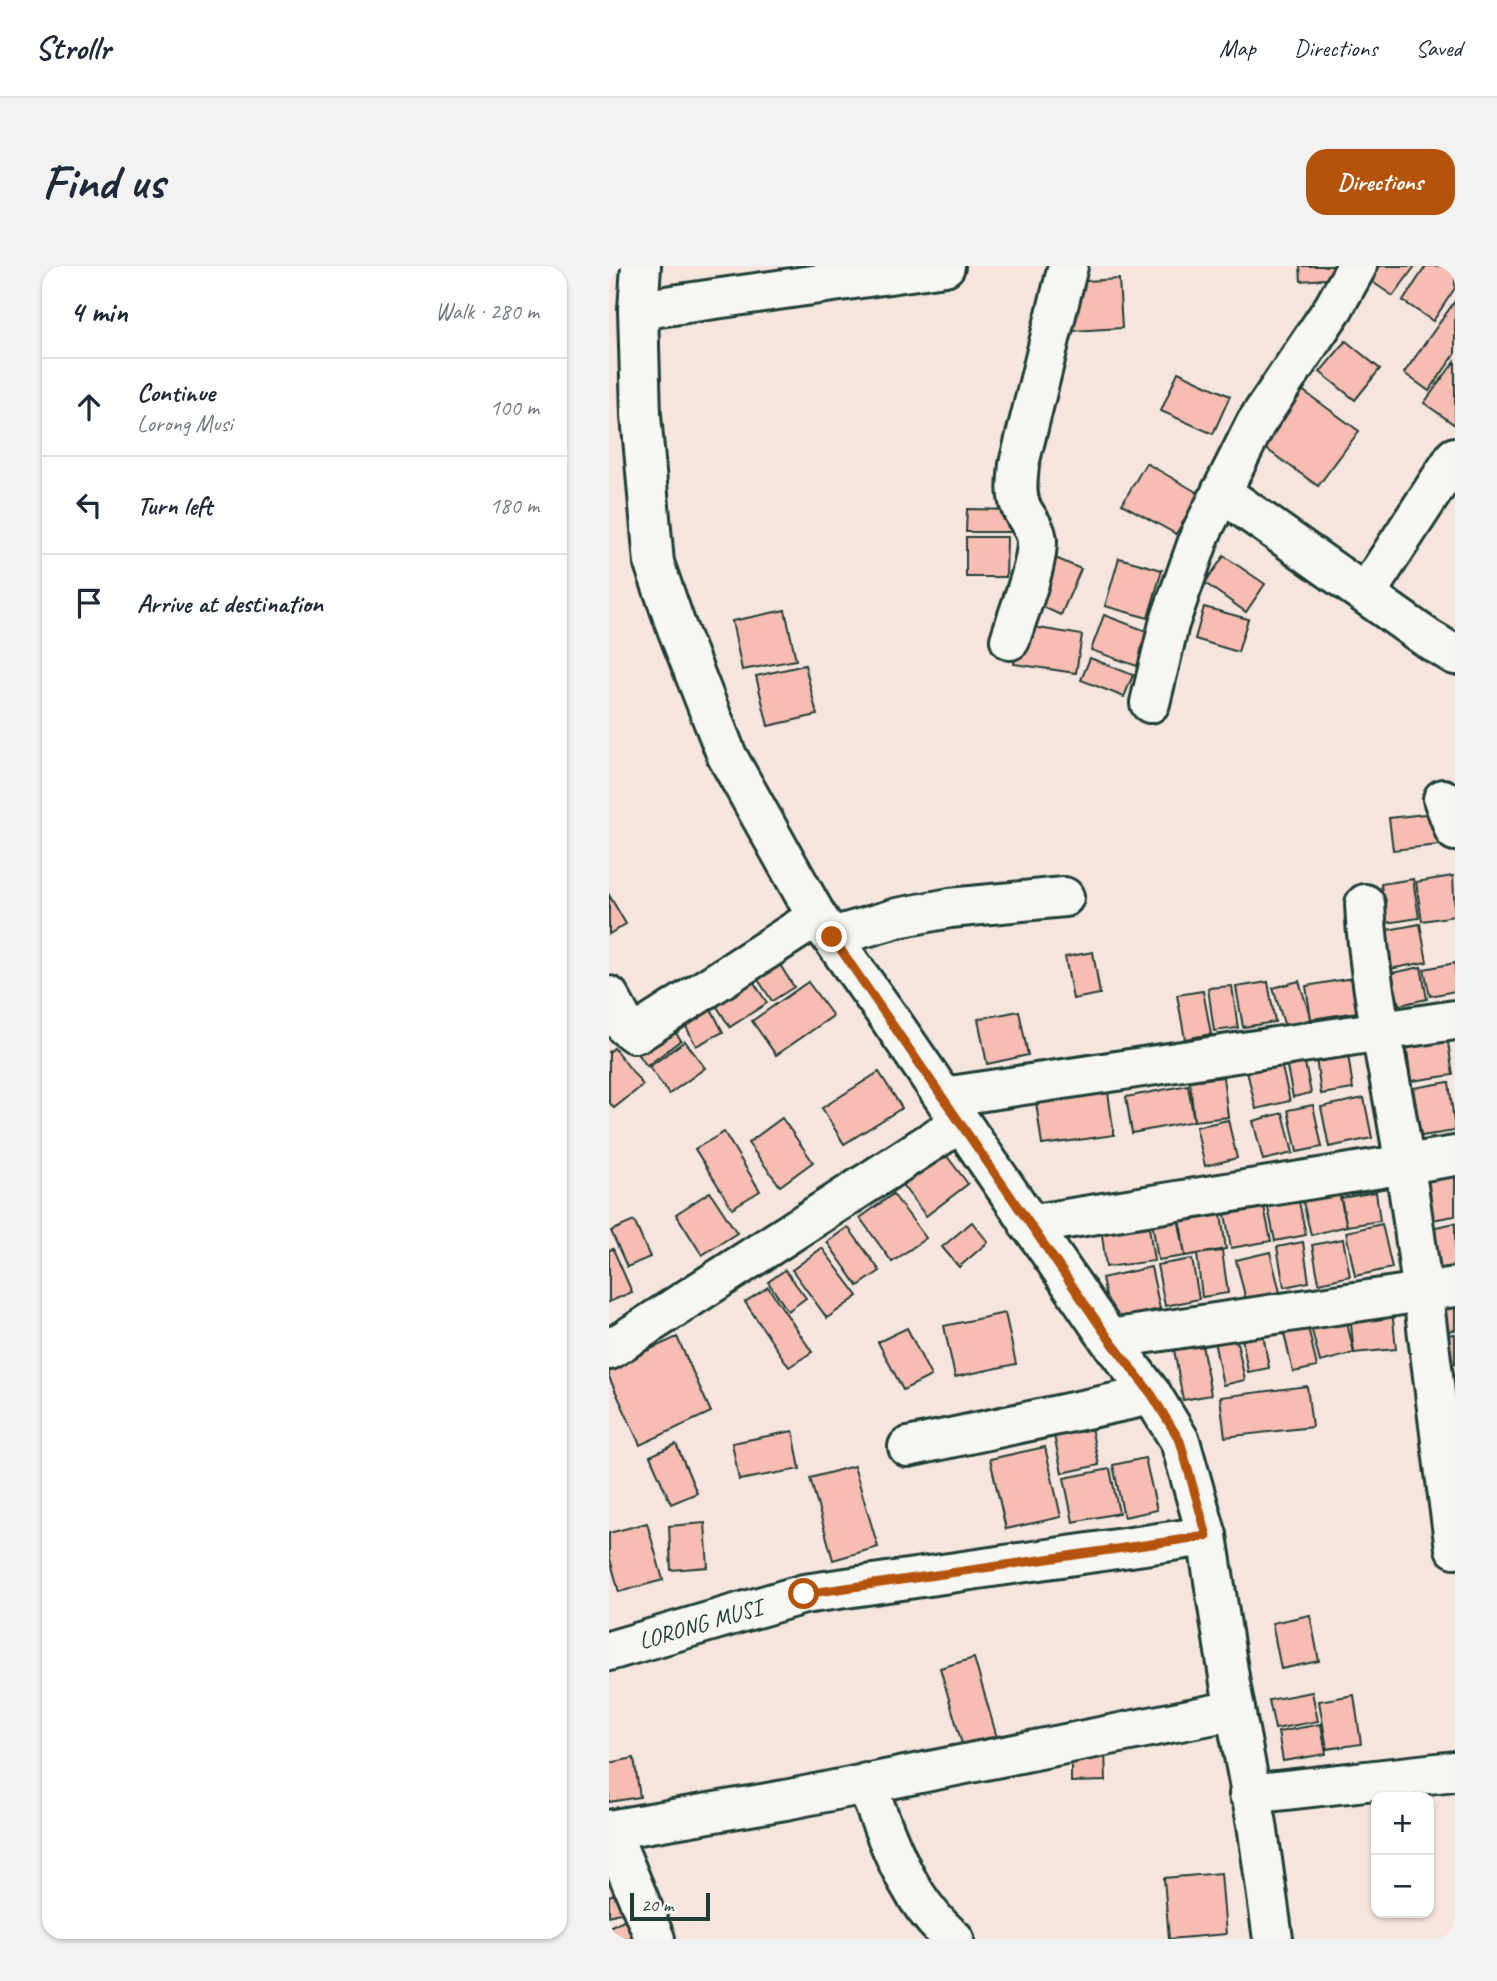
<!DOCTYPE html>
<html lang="en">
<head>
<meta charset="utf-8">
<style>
  body { margin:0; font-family:Caveat,sans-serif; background:#f2f2f3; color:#1f2937 }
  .controls { position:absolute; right:21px; bottom:21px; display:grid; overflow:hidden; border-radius:14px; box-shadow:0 2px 5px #0004 }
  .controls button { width:63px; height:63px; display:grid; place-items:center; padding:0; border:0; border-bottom:2px solid #e0e1e3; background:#fff; color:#1f2937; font:35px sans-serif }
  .scale { position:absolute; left:21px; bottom:18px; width:80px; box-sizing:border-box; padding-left:7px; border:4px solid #1f3d34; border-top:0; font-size:19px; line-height:24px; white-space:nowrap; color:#1f3d34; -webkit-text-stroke:5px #f6f6f2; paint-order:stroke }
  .stop { position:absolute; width:21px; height:21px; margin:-16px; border:5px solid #b45309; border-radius:50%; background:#fff }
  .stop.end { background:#b45309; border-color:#fff; box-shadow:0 2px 7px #0008 }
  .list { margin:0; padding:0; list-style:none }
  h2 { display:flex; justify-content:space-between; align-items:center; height:91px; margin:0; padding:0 28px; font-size:30px }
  h2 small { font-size:23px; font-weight:400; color:#747a83 }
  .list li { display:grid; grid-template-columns:46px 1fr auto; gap:21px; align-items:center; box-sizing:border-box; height:98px; padding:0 28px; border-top:2px solid #e0e1e3 }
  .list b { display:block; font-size:26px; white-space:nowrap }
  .list p { margin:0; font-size:23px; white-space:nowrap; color:#747a83 }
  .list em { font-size:23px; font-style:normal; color:#747a83 }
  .icon { flex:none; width:38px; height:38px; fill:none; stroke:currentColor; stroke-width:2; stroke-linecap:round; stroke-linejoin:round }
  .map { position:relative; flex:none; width:846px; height:1673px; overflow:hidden; border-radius:21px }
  header { display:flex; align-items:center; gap:42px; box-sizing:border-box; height:98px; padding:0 35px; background:#fff; border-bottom:2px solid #e0e1e3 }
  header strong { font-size:33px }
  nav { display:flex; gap:38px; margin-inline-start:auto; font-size:24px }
  .intro { display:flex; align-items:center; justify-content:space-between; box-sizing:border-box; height:168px; padding:0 42px }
  h1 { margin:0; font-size:49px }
  .button { padding:18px 32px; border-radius:21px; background:#b45309; color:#fff; font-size:24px; font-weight:700 }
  main { display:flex; gap:42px; padding:0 42px }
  aside { flex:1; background:#fff; border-radius:21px; box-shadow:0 2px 5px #0004 }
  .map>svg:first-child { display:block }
  .building { fill:#f7bcb2; stroke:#1f3d34; stroke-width:2 }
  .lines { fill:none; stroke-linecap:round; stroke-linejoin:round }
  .minor-casing { stroke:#1f3d34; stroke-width:44 }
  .minor { stroke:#f6f6f2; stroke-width:38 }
  .route { stroke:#b45309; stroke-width:9 }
  .labels { text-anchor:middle; stroke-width:5; stroke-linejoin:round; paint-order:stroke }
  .street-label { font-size:24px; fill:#1f3d34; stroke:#f6f6f2 }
</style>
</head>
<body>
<header>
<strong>Strollr</strong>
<nav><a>Map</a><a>Directions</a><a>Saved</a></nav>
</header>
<div class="intro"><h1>Find us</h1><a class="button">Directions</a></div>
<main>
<aside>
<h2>4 min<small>Walk · 280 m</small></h2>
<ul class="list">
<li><svg class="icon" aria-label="ahead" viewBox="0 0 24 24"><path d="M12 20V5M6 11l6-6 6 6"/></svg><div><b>Continue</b><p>Lorong Musi</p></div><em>100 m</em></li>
<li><svg class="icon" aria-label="left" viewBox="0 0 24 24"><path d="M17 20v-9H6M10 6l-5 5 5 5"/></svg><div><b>Turn left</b></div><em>180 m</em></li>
<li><svg class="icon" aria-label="arrive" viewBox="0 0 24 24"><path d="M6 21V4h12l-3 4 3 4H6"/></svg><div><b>Arrive at destination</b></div></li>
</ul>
</aside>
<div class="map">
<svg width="846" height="1673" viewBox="0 0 846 1673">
  <rect width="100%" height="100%" fill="#f6e5df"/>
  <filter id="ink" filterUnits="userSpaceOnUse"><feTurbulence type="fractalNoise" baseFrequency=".0143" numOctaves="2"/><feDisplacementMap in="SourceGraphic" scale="14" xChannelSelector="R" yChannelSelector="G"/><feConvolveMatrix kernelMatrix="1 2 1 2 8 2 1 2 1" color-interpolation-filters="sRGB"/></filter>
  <g filter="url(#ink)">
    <g class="building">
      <path d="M691,0H726L727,12L692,15Z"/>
      <path d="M764,0H806L784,30L756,11Z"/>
      <path d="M817,0H846V22L824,55L794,35Z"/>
      <path d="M510,13L513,62L463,65L460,16Z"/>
      <path d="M846,35V88L820,125L795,107Z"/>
      <path d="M737,75L771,103L746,134L711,106Z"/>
      <path d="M846,95V159L815,137Z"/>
      <path d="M569,106L621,130L604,168L552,145Z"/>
      <path d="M689,121L750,165L709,220L649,177Z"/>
      <path d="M537,197L591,228L567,268L513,238Z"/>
      <path d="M358,243L403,244V266H357Z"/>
      <path d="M357,271H398L397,311H357Z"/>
      <path d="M442,290L472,303L452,349L422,336Z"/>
      <path d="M615,290L656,318L637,346L596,317Z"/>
      <path d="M510,292L553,304L539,352L496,340Z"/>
      <path d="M595,341L639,353L629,386L586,373Z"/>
      <path d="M176,344L187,394L133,404L123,355Z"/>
      <path d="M495,349L540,366L528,400L482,384Z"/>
      <path d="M411,359L473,369L467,407L405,398Z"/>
      <path d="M481,392L524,409L515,431L472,414Z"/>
      <path d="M196,399L208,449L159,460L147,410Z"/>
      <path d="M834,546L838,578L784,584L780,552Z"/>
      <path d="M844,610L846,650L813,655L807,616Z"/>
      <path d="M804,613L810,652L777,657L772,618Z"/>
      <path d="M0,629L17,658L0,668Z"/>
      <path d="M811,658L818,696L780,703L773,665Z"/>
      <path d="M484,686L491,728L464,733L456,691Z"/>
      <path d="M166,691L185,721L163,735L144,706Z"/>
      <path d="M846,697V725L821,730L815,703Z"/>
      <path d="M812,701L818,733L790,739L783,707Z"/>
      <path d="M140,709L158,737L121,761L103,733Z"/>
      <path d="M749,711L755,745L702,753L697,720Z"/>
      <path d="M690,715L702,753L676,761L664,722Z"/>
      <path d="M199,716L224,750L167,789L143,755Z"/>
      <path d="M659,716L666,756L634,761L627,721Z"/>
      <path d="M623,720L629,762L605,765L599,722Z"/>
      <path d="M594,725L602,768L576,773L568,729Z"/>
      <path d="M99,737L114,766L87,780L72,751Z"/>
      <path d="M410,745L419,789L378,798L369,753Z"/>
      <path d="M56,753L72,774L38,800L21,779Z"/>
      <path d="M838,770L844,809L802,815L797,776Z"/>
      <path d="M76,775L96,802L60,828L40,801Z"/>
      <path d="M5,782L34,819L5,842L0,836V786Z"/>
      <path d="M739,788L744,823L712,828L707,792Z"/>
      <path d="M671,793L681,835L647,843L637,801Z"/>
      <path d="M696,797L702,827L684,831L678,801Z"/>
      <path d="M270,806L293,842L235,878L213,842Z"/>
      <path d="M614,811L619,851L585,855L581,815Z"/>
      <path d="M840,816L846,865L812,870L804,822Z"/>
      <path d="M579,819L585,855L523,867L517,831Z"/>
      <path d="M499,826L505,869L433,879L427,836Z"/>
      <path d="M755,832L763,872L720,881L712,841Z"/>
      <path d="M704,839L713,881L688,886L679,844Z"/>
      <path d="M674,847L684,887L654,894L644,855Z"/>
      <path d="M173,852L204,896L171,920L139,877Z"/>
      <path d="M619,854L628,892L596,900L587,861Z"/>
      <path d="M115,866L151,925L123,942L86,883Z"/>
      <path d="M334,885L359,918L317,950L291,916Z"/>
      <path d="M846,904V950L811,956L804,911Z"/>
      <path d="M729,923L738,960L702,969L693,932Z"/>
      <path d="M101,926L128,967L93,989L67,948Z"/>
      <path d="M767,926L771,955L738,960L732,932Z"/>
      <path d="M284,928L317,972L283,996L251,952Z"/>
      <path d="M689,931L697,969L666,975L658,937Z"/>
      <path d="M655,941L662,975L622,982L616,948Z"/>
      <path d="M612,949L617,983L576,990L571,955Z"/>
      <path d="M569,951L576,990L549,994L543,955Z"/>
      <path d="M539,954L545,995L497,1001L492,960Z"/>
      <path d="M25,955L41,991L18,1001L2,965Z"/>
      <path d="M363,956L379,976L350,1001L333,981Z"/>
      <path d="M846,957V1001L831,1004L822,962Z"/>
      <path d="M773,958L783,1002L746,1010L737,966Z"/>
      <path d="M239,961L271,1005L249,1020L218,976Z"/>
      <path d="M734,973L741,1010L710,1017L703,979Z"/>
      <path d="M694,976L700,1016L675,1021L668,981Z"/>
      <path d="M213,982L249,1030L218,1052L183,1004Z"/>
      <path d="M4,983L23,1026L0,1036V984Z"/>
      <path d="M613,985L619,1027L593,1031L588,988Z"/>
      <path d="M661,986L671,1026L637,1034L627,994Z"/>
      <path d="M583,993L590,1033L556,1040L548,999Z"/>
      <path d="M542,1001L551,1043L502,1053L493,1012Z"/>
      <path d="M176,1004L197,1032L179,1045L159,1016Z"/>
      <path d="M159,1021L203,1086L180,1101L136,1036Z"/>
      <path d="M846,1033V1064L832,1066L828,1035Z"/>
      <path d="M735,1044L745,1087L711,1096L700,1053Z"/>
      <path d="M783,1044L787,1083L745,1087L741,1049Z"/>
      <path d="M396,1047L407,1098L346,1111L335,1060Z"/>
      <path d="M697,1052L708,1101L684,1106L673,1058Z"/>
      <path d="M298,1062L322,1110L294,1124L269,1076Z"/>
      <path d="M653,1062L660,1102L639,1106L632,1066Z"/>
      <path d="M626,1066L636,1114L614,1119L604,1070Z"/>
      <path d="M591,1067L602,1129L574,1134L563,1072Z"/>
      <path d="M846,1068V1098L835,1100L830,1070Z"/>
      <path d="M68,1071L102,1146L31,1179L0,1111V1102Z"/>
      <path d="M698,1120L703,1161L616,1171L611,1131Z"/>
      <path d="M481,1157L490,1199L453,1207L444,1165Z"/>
      <path d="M184,1165L191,1203L130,1214L123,1177Z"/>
      <path d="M67,1178L88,1227L62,1238L41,1190Z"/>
      <path d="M436,1181L452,1251L397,1263L381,1193Z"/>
      <path d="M536,1192L548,1244L515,1251L504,1199Z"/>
      <path d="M245,1200L269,1281L224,1294L201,1212Z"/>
      <path d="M501,1203L510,1247L464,1256L455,1212Z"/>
      <path d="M38,1257L54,1314L10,1326L0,1289V1267Z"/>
      <path d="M96,1257L99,1301L62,1304L60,1260Z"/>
      <path d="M701,1349L710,1395L672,1403L663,1357Z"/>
      <path d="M365,1392L389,1475L355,1485L331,1402Z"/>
      <path d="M703,1426L709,1455L666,1463L660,1434Z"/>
      <path d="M745,1429L752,1478L718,1483L710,1435Z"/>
      <path d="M712,1458L717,1488L674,1495L669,1466Z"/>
      <path d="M496,1484L497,1515L462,1516V1485Z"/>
      <path d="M25,1492L31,1531L0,1536V1497Z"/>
      <path d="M612,1607L617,1668L560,1673L555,1612Z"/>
      <path d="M8,1627L14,1646L0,1650V1630Z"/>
      <path d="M23,1650L33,1673H0V1661Z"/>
    </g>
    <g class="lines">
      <defs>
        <g id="minor">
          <path d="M32,0L29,44L32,149L45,297L67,360L118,490L208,651L281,753L500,1073L543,1129L571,1175L598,1270L621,1417L648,1558L664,1673"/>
          <path d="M29,44L336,0"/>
          <path d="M612,226L818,372L846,389"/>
          <path d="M757,327L846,191"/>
          <path d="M401,374C409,347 428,302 428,275C427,261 417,253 412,241C406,227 409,213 410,198L459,0"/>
          <path d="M541,437L560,358L592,267L647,157L725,41L748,0"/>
          <path d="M834,533L846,565"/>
          <path d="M756,638C760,727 783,814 796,901C816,1028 828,1155 846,1282"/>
          <path d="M223,671L288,652L341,642L455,631"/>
          <path d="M0,730L17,761L25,767L30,766L208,651"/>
          <path d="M335,831L846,754"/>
          <path d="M420,959L846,890"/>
          <path d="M500,1073L846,1021"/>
          <path d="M0,1084L351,857"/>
          <path d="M299,1181L543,1129"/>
          <path d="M0,1385L195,1328L598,1270"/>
          <path d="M257,1517C279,1573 297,1633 345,1673"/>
          <path d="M640,1528L846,1505"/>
          <path d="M0,1564L176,1534L626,1444"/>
          <path d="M1,1564L46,1673"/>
        </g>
      </defs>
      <use href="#minor" class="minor-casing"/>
      <use href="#minor" class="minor"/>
    </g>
  </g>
  <g class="lines" filter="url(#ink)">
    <path class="route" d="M195,1328L598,1270L571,1175L543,1129L500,1073L223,671"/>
  </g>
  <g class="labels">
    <g class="street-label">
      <text transform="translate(91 1358) rotate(-16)" y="8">LORONG MUSI</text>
    </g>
  </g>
</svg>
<div class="controls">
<button>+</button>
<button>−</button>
</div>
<div class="scale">20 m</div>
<div class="stop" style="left:195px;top:1328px"></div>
<div class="stop end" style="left:223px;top:671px"></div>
</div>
</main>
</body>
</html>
